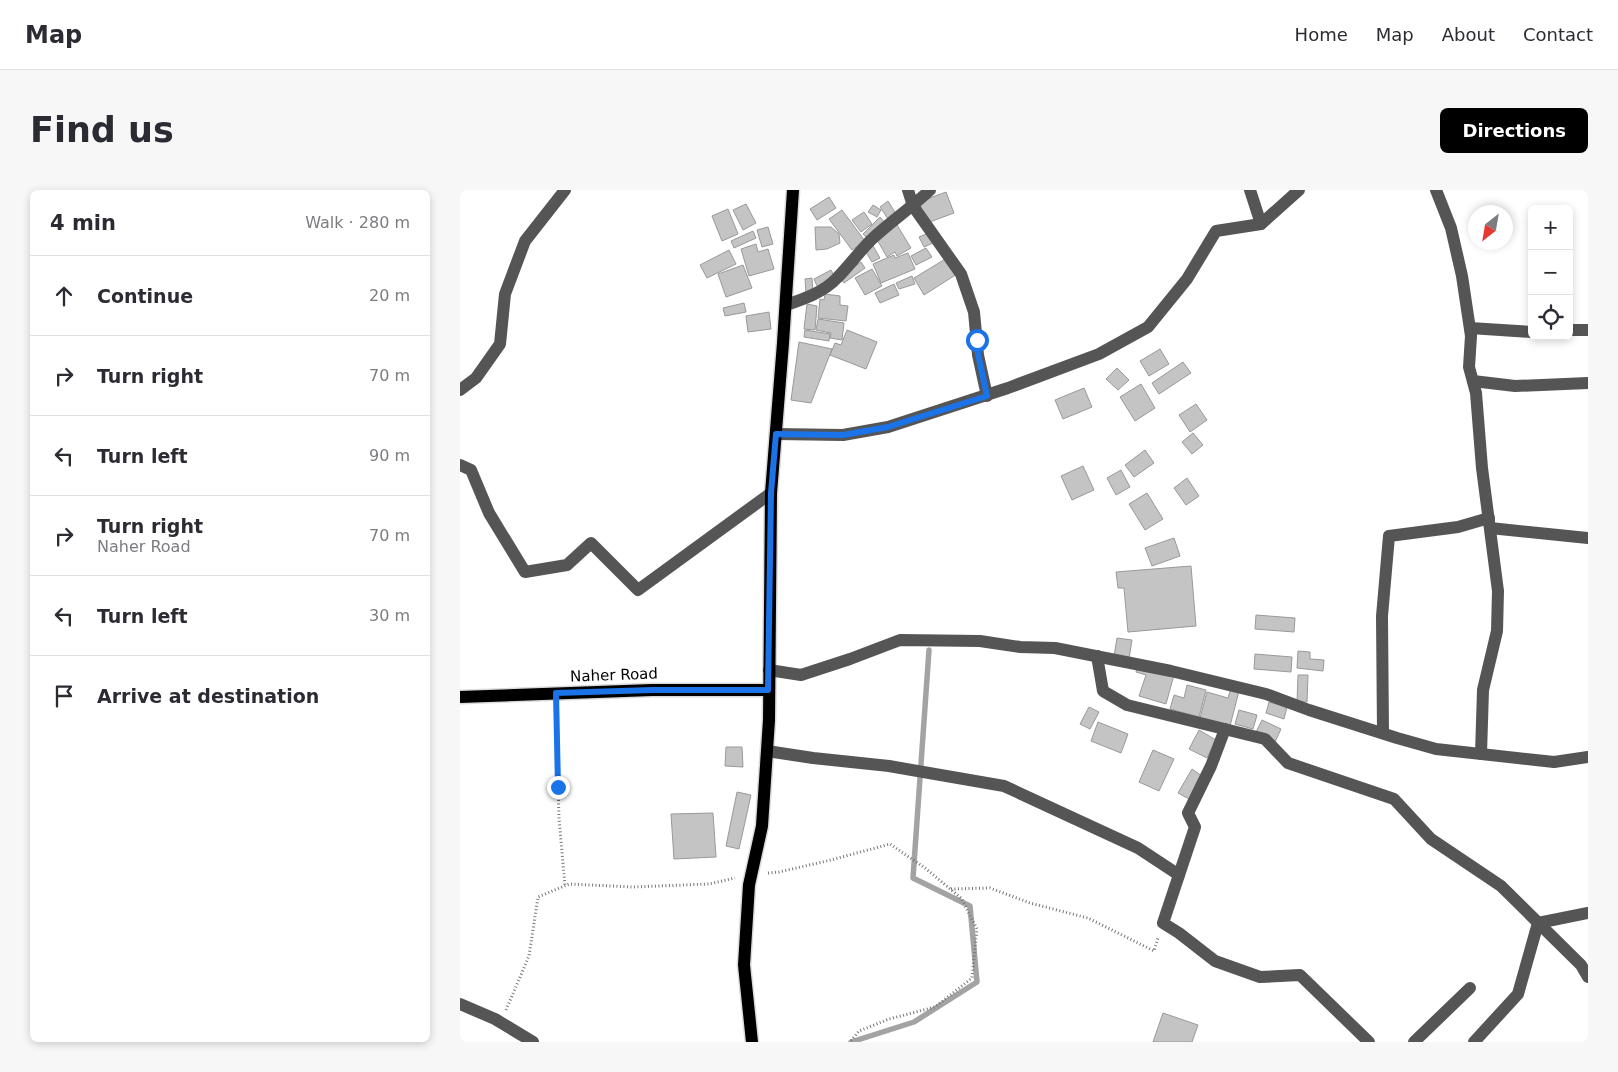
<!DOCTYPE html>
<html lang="en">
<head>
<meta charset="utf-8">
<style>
  body { margin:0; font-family:"DejaVu Sans",sans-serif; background:#f7f7f7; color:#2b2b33 }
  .controls { position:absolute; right:15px; top:15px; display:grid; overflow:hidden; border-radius:8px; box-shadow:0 2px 8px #0003 }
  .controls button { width:45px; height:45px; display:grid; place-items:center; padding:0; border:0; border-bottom:1px solid #e1e1e2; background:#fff; color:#2b2b33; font:25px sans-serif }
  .compass { position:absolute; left:1008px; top:15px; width:45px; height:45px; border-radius:50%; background:#fff; box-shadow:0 2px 8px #0003; rotate:211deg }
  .stop { position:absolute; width:15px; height:15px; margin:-11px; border:4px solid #1a73e8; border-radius:50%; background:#fff }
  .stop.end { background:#1a73e8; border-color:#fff; box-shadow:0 1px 5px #0008 }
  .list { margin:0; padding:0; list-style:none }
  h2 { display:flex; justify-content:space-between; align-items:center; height:65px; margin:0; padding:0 20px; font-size:21px }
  h2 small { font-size:16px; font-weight:400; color:#7c7c81 }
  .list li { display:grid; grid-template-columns:32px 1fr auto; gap:15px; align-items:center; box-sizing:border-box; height:80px; padding:0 20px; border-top:1px solid #e1e1e2 }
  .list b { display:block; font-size:19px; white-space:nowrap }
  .list p { margin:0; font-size:16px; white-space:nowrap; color:#7c7c81 }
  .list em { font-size:16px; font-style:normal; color:#7c7c81 }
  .icon { flex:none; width:28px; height:28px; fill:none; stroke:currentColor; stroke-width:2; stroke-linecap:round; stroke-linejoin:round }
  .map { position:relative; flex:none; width:1128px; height:852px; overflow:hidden; border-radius:8px }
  header { display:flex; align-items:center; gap:30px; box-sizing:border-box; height:70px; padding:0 25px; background:#fff; border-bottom:1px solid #e1e1e2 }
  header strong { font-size:24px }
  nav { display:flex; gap:28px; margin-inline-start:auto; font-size:18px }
  .intro { display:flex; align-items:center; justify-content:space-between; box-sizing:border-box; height:120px; padding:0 30px }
  h1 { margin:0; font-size:35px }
  .button { padding:12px 22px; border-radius:8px; background:#000; color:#fff; font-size:18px; font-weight:700 }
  main { display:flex; gap:30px; padding:0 30px }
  aside { flex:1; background:#fff; border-radius:8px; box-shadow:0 2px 8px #0003 }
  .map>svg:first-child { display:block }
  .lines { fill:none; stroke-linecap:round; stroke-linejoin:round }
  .stream { stroke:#a3a3a3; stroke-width:5.5 }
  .building { fill:#c4c4c4; stroke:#999 }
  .major-casing { stroke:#dbdbdb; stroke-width:15 }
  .path { stroke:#777; stroke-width:3; stroke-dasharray:1 2.5; stroke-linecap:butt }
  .minor { stroke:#555; stroke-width:12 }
  .major { stroke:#000; stroke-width:12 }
  .route { stroke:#1a73e8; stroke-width:6 }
  .labels { text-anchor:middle; stroke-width:4; stroke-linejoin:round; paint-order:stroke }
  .street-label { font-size:15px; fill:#000; stroke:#fff }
</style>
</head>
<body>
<header>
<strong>Map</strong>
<nav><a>Home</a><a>Map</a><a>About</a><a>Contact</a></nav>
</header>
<div class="intro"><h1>Find us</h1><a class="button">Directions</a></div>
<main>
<aside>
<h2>4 min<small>Walk · 280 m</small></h2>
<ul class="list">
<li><svg class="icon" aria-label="ahead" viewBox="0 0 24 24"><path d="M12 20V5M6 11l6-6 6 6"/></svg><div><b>Continue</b></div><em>20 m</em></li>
<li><svg class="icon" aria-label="right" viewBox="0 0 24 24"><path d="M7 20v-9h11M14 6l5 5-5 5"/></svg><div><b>Turn right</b></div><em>70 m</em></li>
<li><svg class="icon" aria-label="left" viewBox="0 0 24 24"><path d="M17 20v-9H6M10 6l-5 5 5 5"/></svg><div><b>Turn left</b></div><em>90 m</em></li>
<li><svg class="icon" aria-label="right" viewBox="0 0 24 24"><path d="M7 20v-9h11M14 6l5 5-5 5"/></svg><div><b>Turn right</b><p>Naher Road</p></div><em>70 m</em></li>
<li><svg class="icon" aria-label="left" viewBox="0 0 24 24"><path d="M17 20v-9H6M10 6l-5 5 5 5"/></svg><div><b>Turn left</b></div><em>30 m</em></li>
<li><svg class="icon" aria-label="arrive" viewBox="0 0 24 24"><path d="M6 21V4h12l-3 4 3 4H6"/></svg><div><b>Arrive at destination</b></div></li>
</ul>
</aside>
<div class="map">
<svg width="1128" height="852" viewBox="0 0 1128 852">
  <rect width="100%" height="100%" fill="#fff"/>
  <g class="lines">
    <path class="stream" d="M391,852L454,832L517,792L510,716L453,688L469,460"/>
  </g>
  <g class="building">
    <path d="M486,2L494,23L467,33L459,12Z"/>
    <path d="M369,7L376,18L357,30L350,19Z"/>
    <path d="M428,11L436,24L428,29L420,17Z"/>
    <path d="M286,14L296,33L283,40L273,20Z"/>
    <path d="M413,15L421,20L417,27L408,22Z"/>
    <path d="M268,19L278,44L262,51L252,26Z"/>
    <path d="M382,20L405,51L392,60L369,29Z"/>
    <path d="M404,22L412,34L401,42L392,30Z"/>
    <path d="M420,27L426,34L409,50L403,44Z"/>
    <path d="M437,35L451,58L437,66L435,62L427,67L416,48Z"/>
    <path d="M308,37L313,54L302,57L297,40Z"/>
    <path d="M355,37H371L379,44L380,53L367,59L356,60Z"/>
    <path d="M293,41L296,48L274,58L271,51Z"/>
    <path d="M469,43L473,53L464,57L459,47Z"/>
    <path d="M296,54L298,62L308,59L314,79L289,86L281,59Z"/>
    <path d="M412,54L420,68L412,72L404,59Z"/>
    <path d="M466,58L472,67L456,75L451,66Z"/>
    <path d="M269,60L276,74L247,88L240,75Z"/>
    <path d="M448,63L455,79L421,93L413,74L434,65L435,68Z"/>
    <path d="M487,68L497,84L464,105L454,88Z"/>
    <path d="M401,72L405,78L384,93L380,87Z"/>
    <path d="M283,75L292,98L266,107L258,84Z"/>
    <path d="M412,79L422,96L405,105L395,88Z"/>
    <path d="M371,80L376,89L358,98L354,89Z"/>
    <path d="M452,86L455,94L439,99L436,93Z"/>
    <path d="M352,88L353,103H346L345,89Z"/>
    <path d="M434,94L439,105L420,113L415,103Z"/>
    <path d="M365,104L380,106V115L388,116L386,131L358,128L360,109L364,110Z"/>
    <path d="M284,113L286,122L265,126L263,118Z"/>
    <path d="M347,114L357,116L355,140L344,139Z"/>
    <path d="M309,122L311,139L288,142L286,126Z"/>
    <path d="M358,129L384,133L382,150L370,148L371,143L356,140Z"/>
    <path d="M345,140L370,144L369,151L344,147Z"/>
    <path d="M387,140L417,152L406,179L370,165L375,153L381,155Z"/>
    <path d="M339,152L372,159L351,213L331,210Z"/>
    <path d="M700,159L709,174L689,186L680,171Z"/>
    <path d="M723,172L731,183L699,204L692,193Z"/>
    <path d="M657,178L669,190L658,200L646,189Z"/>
    <path d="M681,194L695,218L675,231L660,207Z"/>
    <path d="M624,198L632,217L603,229L595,210Z"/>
    <path d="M736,214L747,230L730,242L719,225Z"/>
    <path d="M733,243L743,255L732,264L722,252Z"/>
    <path d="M685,260L694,273L674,287L665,275Z"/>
    <path d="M623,276L634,300L612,310L601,286Z"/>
    <path d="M661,280L670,297L656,305L647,288Z"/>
    <path d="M727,288L739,306L726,315L714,298Z"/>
    <path d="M687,303L703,329L685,340L669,314Z"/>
    <path d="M714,348L720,366L692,376L685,358Z"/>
    <path d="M731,376L736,436L668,442L664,398H658L656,382Z"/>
    <path d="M796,425L835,428L834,442L795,439Z"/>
    <path d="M657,448L672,450L669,469L654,466Z"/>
    <path d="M838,461L850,462V469L864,470L863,481L837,478Z"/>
    <path d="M795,464L832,467L831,482L794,479Z"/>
    <path d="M678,475L714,485L706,514L679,506L686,485L676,482Z"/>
    <path d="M838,485H848L847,512H837Z"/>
    <path d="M727,495L746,500L739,527L710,519L714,505L724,508Z"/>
    <path d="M771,498L779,501L770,536L740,528L747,502L768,508Z"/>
    <path d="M809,512L827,517L824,529L806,523Z"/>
    <path d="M629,517L639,522L630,539L620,534Z"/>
    <path d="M779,520L797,525L793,539L775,534Z"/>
    <path d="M802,530L821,539L815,552L796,542Z"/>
    <path d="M638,532L668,544L661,563L631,551Z"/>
    <path d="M739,540L756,550L747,568L729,559Z"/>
    <path d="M266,557H282L283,577L265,576Z"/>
    <path d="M693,560L714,569L699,601L679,592Z"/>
    <path d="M732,579L742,586L729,609L718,603Z"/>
    <path d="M277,602L291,605L279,659L266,656Z"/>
    <path d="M253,623L256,667L214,669L211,624Z"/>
    <path d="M703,823L738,835L732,852H693Z"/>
  </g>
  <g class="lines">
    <defs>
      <g id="major">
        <path d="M0,507L192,500H309"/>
        <path d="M292,852L284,775L289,695L302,636L309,530L311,303L323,153L333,0"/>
      </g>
    </defs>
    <use href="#major" class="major-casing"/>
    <g class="path">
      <path d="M96,519L99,628L105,696"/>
      <path d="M308,683L319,682L371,670L430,654L465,678L501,708L517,739L512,788L475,817L429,829L399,841L390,852"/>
      <path d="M491,699L530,698L570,713L628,728L694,761L698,748"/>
      <path d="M46,820L69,766L78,707L109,694L173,697L249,694L275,688"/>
    </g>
    <g class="minor">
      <path d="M448,0L453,16L501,84L514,122L518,165L527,206"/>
      <path d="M790,0L801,34L839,0"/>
      <path d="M976,0L991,38L1002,86L1011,146L1009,177L1016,203L1022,278L1038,401L1037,441L1023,500L1021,564"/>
      <path d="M326,115C344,109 364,102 377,88C389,76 399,62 411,50C430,32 451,18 470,0"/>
      <path d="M1010,138L1072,142"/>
      <path d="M1109,140H1128"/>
      <path d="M1013,191L1055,196L1128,193"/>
      <path d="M0,200L16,188L40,154L45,104L65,51L105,0"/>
      <path d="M316,244L383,245L428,237L548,198L639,164L688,137L727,89L756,41L801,34"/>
      <path d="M0,275L11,280L29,323L65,382L107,375L131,353L178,400L311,303"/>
      <path d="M1030,338L1128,348"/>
      <path d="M637,466L643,501L667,515L805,549L828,573L934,609L971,649L1041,696L1121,775L1128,787"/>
      <path d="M309,480L341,485L390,469L440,450L520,451L560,457L595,458L711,481L806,504L849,520L937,548L976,559L1094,572L1128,567"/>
      <path d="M765,539L751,576L728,623L735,637L703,733L719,743L755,771L800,787L840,785L909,852"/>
      <path d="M923,543L922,426L929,346L998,337L1029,328"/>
      <path d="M307,561L353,568L429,576L544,596L678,658L719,685"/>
      <path d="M0,814L35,829L73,852"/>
      <path d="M954,852L1010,798"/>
      <path d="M1014,852L1058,804L1078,733L1128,723"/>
    </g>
    <use href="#major" class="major"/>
  </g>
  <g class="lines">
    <path class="route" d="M98,597L96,503L192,500H308L311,303L316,244L383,245L428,237L527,206L518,164L517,150"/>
  </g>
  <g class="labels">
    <g class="street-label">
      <text transform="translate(154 485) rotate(-2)" y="5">Naher Road</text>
    </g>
  </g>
</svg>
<div class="controls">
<button>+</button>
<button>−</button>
<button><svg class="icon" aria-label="locate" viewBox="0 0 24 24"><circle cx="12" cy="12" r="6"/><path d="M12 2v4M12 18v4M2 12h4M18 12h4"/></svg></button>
</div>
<svg class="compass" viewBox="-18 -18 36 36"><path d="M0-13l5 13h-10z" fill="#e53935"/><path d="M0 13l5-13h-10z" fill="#7c7c81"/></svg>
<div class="stop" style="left:517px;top:150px"></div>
<div class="stop end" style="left:98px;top:597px"></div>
</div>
</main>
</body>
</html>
